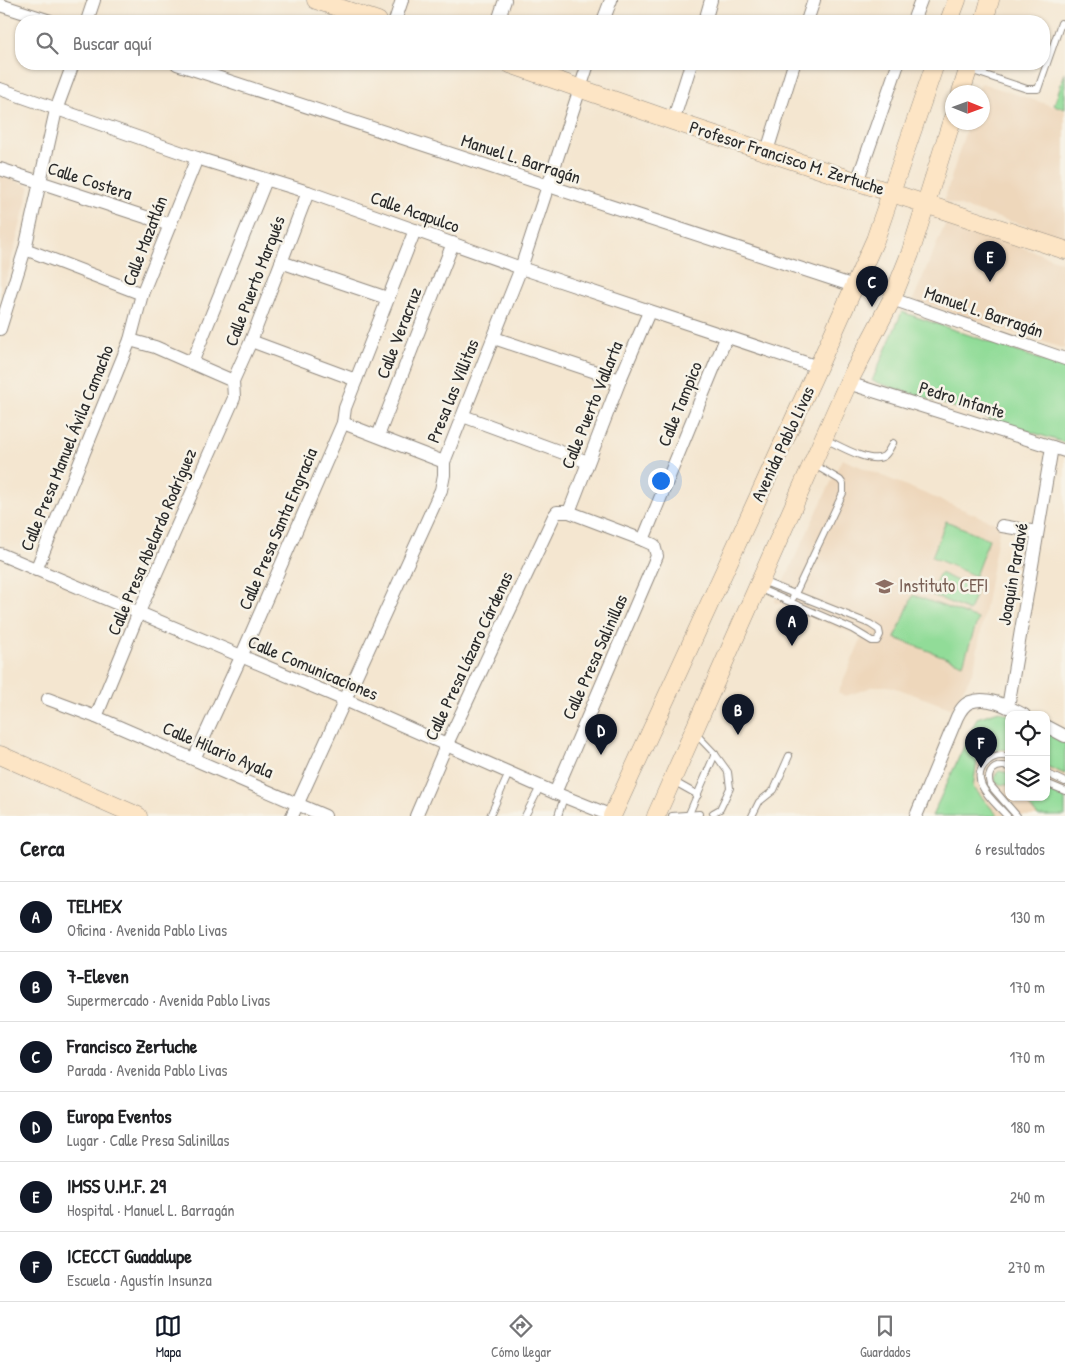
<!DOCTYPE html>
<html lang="es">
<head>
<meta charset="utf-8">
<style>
  body { margin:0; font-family:"Patrick Hand",sans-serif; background:#f6f6f6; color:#202124 }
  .controls { position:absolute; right:15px; bottom:15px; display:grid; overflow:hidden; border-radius:10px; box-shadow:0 1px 4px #0004 }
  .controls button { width:45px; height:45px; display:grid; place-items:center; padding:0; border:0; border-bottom:1px solid #e0e0e0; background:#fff; color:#202124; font:25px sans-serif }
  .compass { position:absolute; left:945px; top:85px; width:45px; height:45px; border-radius:50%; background:#fff; box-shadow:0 1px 4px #0004; rotate:91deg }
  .you { position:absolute; left:660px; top:480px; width:18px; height:18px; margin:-12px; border:4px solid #fff; border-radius:50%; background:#1a73e8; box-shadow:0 0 0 8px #1a73e833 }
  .badge { display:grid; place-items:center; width:32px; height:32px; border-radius:50%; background:#111827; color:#fff; font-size:16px; font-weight:700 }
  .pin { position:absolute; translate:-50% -41px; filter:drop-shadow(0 1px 2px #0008) }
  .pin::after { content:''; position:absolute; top:26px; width:18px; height:15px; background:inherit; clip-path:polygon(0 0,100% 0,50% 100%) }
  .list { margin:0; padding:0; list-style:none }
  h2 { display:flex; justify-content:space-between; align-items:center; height:65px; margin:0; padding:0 20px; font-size:21px }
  h2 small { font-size:16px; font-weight:400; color:#757577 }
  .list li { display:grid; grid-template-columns:32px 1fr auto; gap:15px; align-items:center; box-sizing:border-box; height:70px; padding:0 20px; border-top:1px solid #e0e0e0 }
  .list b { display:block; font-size:19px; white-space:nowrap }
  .list p { margin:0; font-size:16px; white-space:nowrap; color:#757577 }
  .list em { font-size:16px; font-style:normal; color:#757577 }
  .icon { flex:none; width:28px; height:28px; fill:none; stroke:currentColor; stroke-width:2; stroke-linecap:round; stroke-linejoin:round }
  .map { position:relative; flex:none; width:1065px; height:816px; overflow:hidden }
  .search { position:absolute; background:#fff; box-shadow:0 1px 4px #0004; left:15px; right:15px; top:15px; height:55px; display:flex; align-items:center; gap:12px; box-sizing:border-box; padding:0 18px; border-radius:20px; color:#757577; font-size:19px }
  .sheet { height:485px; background:#fff }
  nav { display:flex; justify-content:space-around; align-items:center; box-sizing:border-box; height:70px; border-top:1px solid #e0e0e0; background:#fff; font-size:14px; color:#757577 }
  nav a { display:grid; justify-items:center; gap:2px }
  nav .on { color:#111827 }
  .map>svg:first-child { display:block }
  .built { fill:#eed7bb }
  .green { fill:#91dc98; stroke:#5e8462 }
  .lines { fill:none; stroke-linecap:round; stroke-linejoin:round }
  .lane-casing { stroke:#90887e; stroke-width:8 }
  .street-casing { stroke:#90887e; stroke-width:14 }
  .secondary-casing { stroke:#90887e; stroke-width:19 }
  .lane { stroke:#fff; stroke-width:6 }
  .street { stroke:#fff; stroke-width:12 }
  .secondary { stroke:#fde5c5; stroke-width:18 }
  .labels { text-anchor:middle; stroke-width:5; stroke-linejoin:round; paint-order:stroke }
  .street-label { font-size:18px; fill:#2b2b2b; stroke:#f7f3e8 }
  .education-label { font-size:18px; fill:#785e54; stroke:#f7f3e8; text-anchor:start }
</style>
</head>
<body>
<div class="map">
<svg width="1065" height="816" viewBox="0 0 1065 816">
  <rect width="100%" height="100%" fill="#f7f3e8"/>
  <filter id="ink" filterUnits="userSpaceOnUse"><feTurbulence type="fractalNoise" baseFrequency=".02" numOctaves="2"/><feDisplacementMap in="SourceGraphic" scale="10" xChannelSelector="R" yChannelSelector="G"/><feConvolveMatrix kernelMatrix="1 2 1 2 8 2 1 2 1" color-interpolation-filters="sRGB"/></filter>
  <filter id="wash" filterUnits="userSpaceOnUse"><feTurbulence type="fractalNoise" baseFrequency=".0096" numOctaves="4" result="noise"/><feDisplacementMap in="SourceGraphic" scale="20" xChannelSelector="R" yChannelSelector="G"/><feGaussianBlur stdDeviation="1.12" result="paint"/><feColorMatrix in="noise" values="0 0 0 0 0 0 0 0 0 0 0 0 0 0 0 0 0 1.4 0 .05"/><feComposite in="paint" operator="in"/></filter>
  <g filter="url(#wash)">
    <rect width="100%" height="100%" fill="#f4e6d0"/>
    <g class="built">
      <path d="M981,83L1065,110V238L944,201L968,123L982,122V92H978Z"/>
      <path d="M0,175L30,186L8,274L0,296Z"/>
      <path d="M947,220L1065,263V349L913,300Z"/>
      <path d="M842,459L1000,525L974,669L953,709L899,689L887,686H875L846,696L838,693L862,637L774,602Z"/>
      <path d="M999,711L1009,715V797H1046V731L1065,740V816H932L977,718Z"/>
    </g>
    <g class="green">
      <path d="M1065,72V109L1054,105Z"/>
      <path d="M902,312L1065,368V443L872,381Z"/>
      <path d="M946,521L989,539L975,576L932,557Z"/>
      <path d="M940,573L977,590L969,611L930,594Z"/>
      <path d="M913,595L978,619L963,664L895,638Z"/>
      <path d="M999,711L1009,715V750C996,748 987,753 977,761L973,787L998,816H932L977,718Z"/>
      <path d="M1046,731L1065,740V774L1046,766Z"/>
      <path d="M999,771L1009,773V785L997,784C994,779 994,775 999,771Z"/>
      <path d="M1046,789L1065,797V816H1038L1021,797H1046Z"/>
    </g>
  </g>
  <g filter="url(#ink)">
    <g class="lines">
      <defs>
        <g id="lane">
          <path d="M970,70L1027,89H1038L1061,23"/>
          <path d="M825,439C838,445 871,465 884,456C888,453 890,447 893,443"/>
          <path d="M758,588L852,629L872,641H877L880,635L879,630L870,624L762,581"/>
          <path d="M793,598L843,493V484L840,480L813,464"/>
          <path d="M695,733L715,754L728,772L730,788L720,809L713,813"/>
          <path d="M1009,767C995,763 986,772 990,785L1017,816"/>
          <path d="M1046,773L1065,782"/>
          <path d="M673,781L698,795"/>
          <path d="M1046,783L1065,791"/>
          <path d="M689,814L715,754"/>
          <path d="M490,816L509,773"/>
          <path d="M525,816L540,787"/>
          <path d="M558,816L564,797"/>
          <path d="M672,816L699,814"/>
          <path d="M752,816L759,802L774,790L789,756"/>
          <path d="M1007,816C995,802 966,780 987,762C993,756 1001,755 1009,757"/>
        </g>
        <g id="street">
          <path d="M0,5L50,21"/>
          <path d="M87,21L94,0"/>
          <path d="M395,21L402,0"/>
          <path d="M498,21L505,0"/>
          <path d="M603,21L611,0"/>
          <path d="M705,21L711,0"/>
          <path d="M807,21L814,0"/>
          <path d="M913,21L921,0"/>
          <path d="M177,64L854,286"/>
          <path d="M0,89L197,158L308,192L521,268L818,367"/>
          <path d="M673,121L691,64"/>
          <path d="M767,151L794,64"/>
          <path d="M0,169L170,225"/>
          <path d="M857,182L898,64"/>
          <path d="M25,249L142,294"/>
          <path d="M281,262L387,298"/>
          <path d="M892,299L1065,359"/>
          <path d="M0,329L25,249L56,110L73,64"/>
          <path d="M494,338L620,380"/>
          <path d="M130,340L155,347L233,381"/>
          <path d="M251,341L356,380"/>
          <path d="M192,363L266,180"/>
          <path d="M233,381L251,341L308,192"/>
          <path d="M848,383L1065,451"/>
          <path d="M463,416L588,462"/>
          <path d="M343,423L444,462"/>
          <path d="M378,436L453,243"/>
          <path d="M569,512L620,380L649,312"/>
          <path d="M1002,526L1037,532"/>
          <path d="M643,540L726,338"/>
          <path d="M0,554L345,700L555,793L612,816"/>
          <path d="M36,570L130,340L142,294L197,158"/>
          <path d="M48,699L96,717L325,816"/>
          <path d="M1008,707L1052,447"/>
          <path d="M96,717L139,612L234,398L233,381"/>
          <path d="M1046,726L1065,736"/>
          <path d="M194,759L241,657L343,423L345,408L356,380L415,230"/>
          <path d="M292,816L441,490L444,475V462L521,268L588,64"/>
          <path d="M416,816L446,746L554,516L557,512H569L643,540L654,545L657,556L555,793"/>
          <path d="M916,816L957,717C960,711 963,705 970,702C987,695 1009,707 1024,715"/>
        </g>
        <g id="secondary">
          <path d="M316,0L378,21"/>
          <path d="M949,21L957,0"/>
          <path d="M984,21L990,0"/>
          <path d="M510,64L673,121L1065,250"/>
          <path d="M961,92L970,64"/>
          <path d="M0,755L138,816"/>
          <path d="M612,816L818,367L875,240L935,64"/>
          <path d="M656,816L848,383L892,299L910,254L952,120"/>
        </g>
      </defs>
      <use href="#lane" class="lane-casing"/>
      <use href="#street" class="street-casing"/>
      <use href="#secondary" class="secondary-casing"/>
      <use href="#lane" class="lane"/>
      <use href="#street" class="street"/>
      <use href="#secondary" class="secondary"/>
    </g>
  </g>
  <defs>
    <symbol id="university-bare" viewBox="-9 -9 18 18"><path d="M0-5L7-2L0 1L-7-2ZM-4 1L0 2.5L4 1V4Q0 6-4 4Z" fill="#8d6e63" stroke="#f7f3e8" stroke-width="2.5" paint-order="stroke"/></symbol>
  </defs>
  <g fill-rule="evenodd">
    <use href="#university-bare" x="872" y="574" width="25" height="25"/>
  </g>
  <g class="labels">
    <g class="street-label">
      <text transform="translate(787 158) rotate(18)" y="6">Profesor Francisco M. Zertuche</text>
      <text transform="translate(521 159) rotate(18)" y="6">Manuel L. Barragán</text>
      <text transform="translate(90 181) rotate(18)" y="6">Calle Costera</text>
      <text transform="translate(415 212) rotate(19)" y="6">Calle Acapulco</text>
      <text transform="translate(145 241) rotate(-69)" y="6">Calle Mazatlán</text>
      <text transform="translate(255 281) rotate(-69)" y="6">Calle Puerto Marqués</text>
      <text transform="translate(984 312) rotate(19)" y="6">Manuel L. Barragán</text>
      <text transform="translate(399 333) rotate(-69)" y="6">Calle Veracruz</text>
      <text transform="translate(453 391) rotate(-68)" y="6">Presa las Villitas</text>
      <text transform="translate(962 400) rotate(17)" y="6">Pedro Infante</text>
      <text transform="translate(680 404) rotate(-68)" y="6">Calle Tampico</text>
      <text transform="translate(592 405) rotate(-68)" y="6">Calle Puerto Vallarta</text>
      <text transform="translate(783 444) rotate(-65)" y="6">Avenida Pablo Livas</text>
      <text transform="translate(67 448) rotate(-68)" y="6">Calle Presa Manuel Ávila Camacho</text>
      <text transform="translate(278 529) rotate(-67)" y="6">Calle Presa Santa Engracia</text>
      <text transform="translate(152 542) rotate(-67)" y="6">Calle Presa Abelardo Rodríguez</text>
      <text transform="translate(1013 574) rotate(-80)" y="6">Joaquín Pardavé</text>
      <text transform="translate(469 656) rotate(-65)" y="6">Calle Presa Lázaro Cárdenas</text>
      <text transform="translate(595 657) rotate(-66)" y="6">Calle Presa Salinillas</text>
      <text transform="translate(313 668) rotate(23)" y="6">Calle Comunicaciones</text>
      <text transform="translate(218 750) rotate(23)" y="6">Calle Hilario Ayala</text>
    </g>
    <g class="education-label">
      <text x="899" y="592">Instituto CEFI</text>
    </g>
  </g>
</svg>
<div class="controls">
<button><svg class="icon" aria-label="locate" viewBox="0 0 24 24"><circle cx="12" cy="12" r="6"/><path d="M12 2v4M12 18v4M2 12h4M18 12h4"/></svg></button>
<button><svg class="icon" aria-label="layers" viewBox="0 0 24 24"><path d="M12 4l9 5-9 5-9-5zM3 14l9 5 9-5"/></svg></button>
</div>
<svg class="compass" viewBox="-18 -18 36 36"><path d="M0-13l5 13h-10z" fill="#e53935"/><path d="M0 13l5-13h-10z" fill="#757577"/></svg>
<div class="you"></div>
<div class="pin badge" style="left:792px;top:646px">A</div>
<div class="pin badge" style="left:738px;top:735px">B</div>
<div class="pin badge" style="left:872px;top:307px">C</div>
<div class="pin badge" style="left:601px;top:755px">D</div>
<div class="pin badge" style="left:990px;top:282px">E</div>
<div class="pin badge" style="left:981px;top:768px">F</div>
<div class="search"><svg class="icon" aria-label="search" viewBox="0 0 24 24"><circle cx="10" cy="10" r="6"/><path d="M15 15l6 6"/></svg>Buscar aquí</div>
</div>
<section class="sheet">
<h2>Cerca<small>6 resultados</small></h2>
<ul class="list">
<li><span class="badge">A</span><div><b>TELMEX</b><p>Oficina · Avenida Pablo Livas</p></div><em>130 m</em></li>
<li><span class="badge">B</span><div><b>7-Eleven</b><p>Supermercado · Avenida Pablo Livas</p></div><em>170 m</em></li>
<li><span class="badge">C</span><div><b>Francisco Zertuche</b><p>Parada · Avenida Pablo Livas</p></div><em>170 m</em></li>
<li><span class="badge">D</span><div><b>Europa Eventos</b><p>Lugar · Calle Presa Salinillas</p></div><em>180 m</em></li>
<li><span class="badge">E</span><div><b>IMSS U.M.F. 29</b><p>Hospital · Manuel L. Barragán</p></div><em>240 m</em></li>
<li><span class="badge">F</span><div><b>ICECCT Guadalupe</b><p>Escuela · Agustín Insunza</p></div><em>270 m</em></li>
</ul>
</section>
<nav>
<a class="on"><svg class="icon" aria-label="map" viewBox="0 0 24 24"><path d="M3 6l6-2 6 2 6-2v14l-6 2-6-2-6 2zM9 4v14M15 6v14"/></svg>Mapa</a>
<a><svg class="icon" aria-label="directions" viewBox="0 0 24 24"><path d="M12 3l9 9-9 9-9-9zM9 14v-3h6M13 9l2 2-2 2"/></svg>Cómo llegar</a>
<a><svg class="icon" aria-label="saved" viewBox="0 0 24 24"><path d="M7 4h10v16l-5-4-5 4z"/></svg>Guardados</a>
</nav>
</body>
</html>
